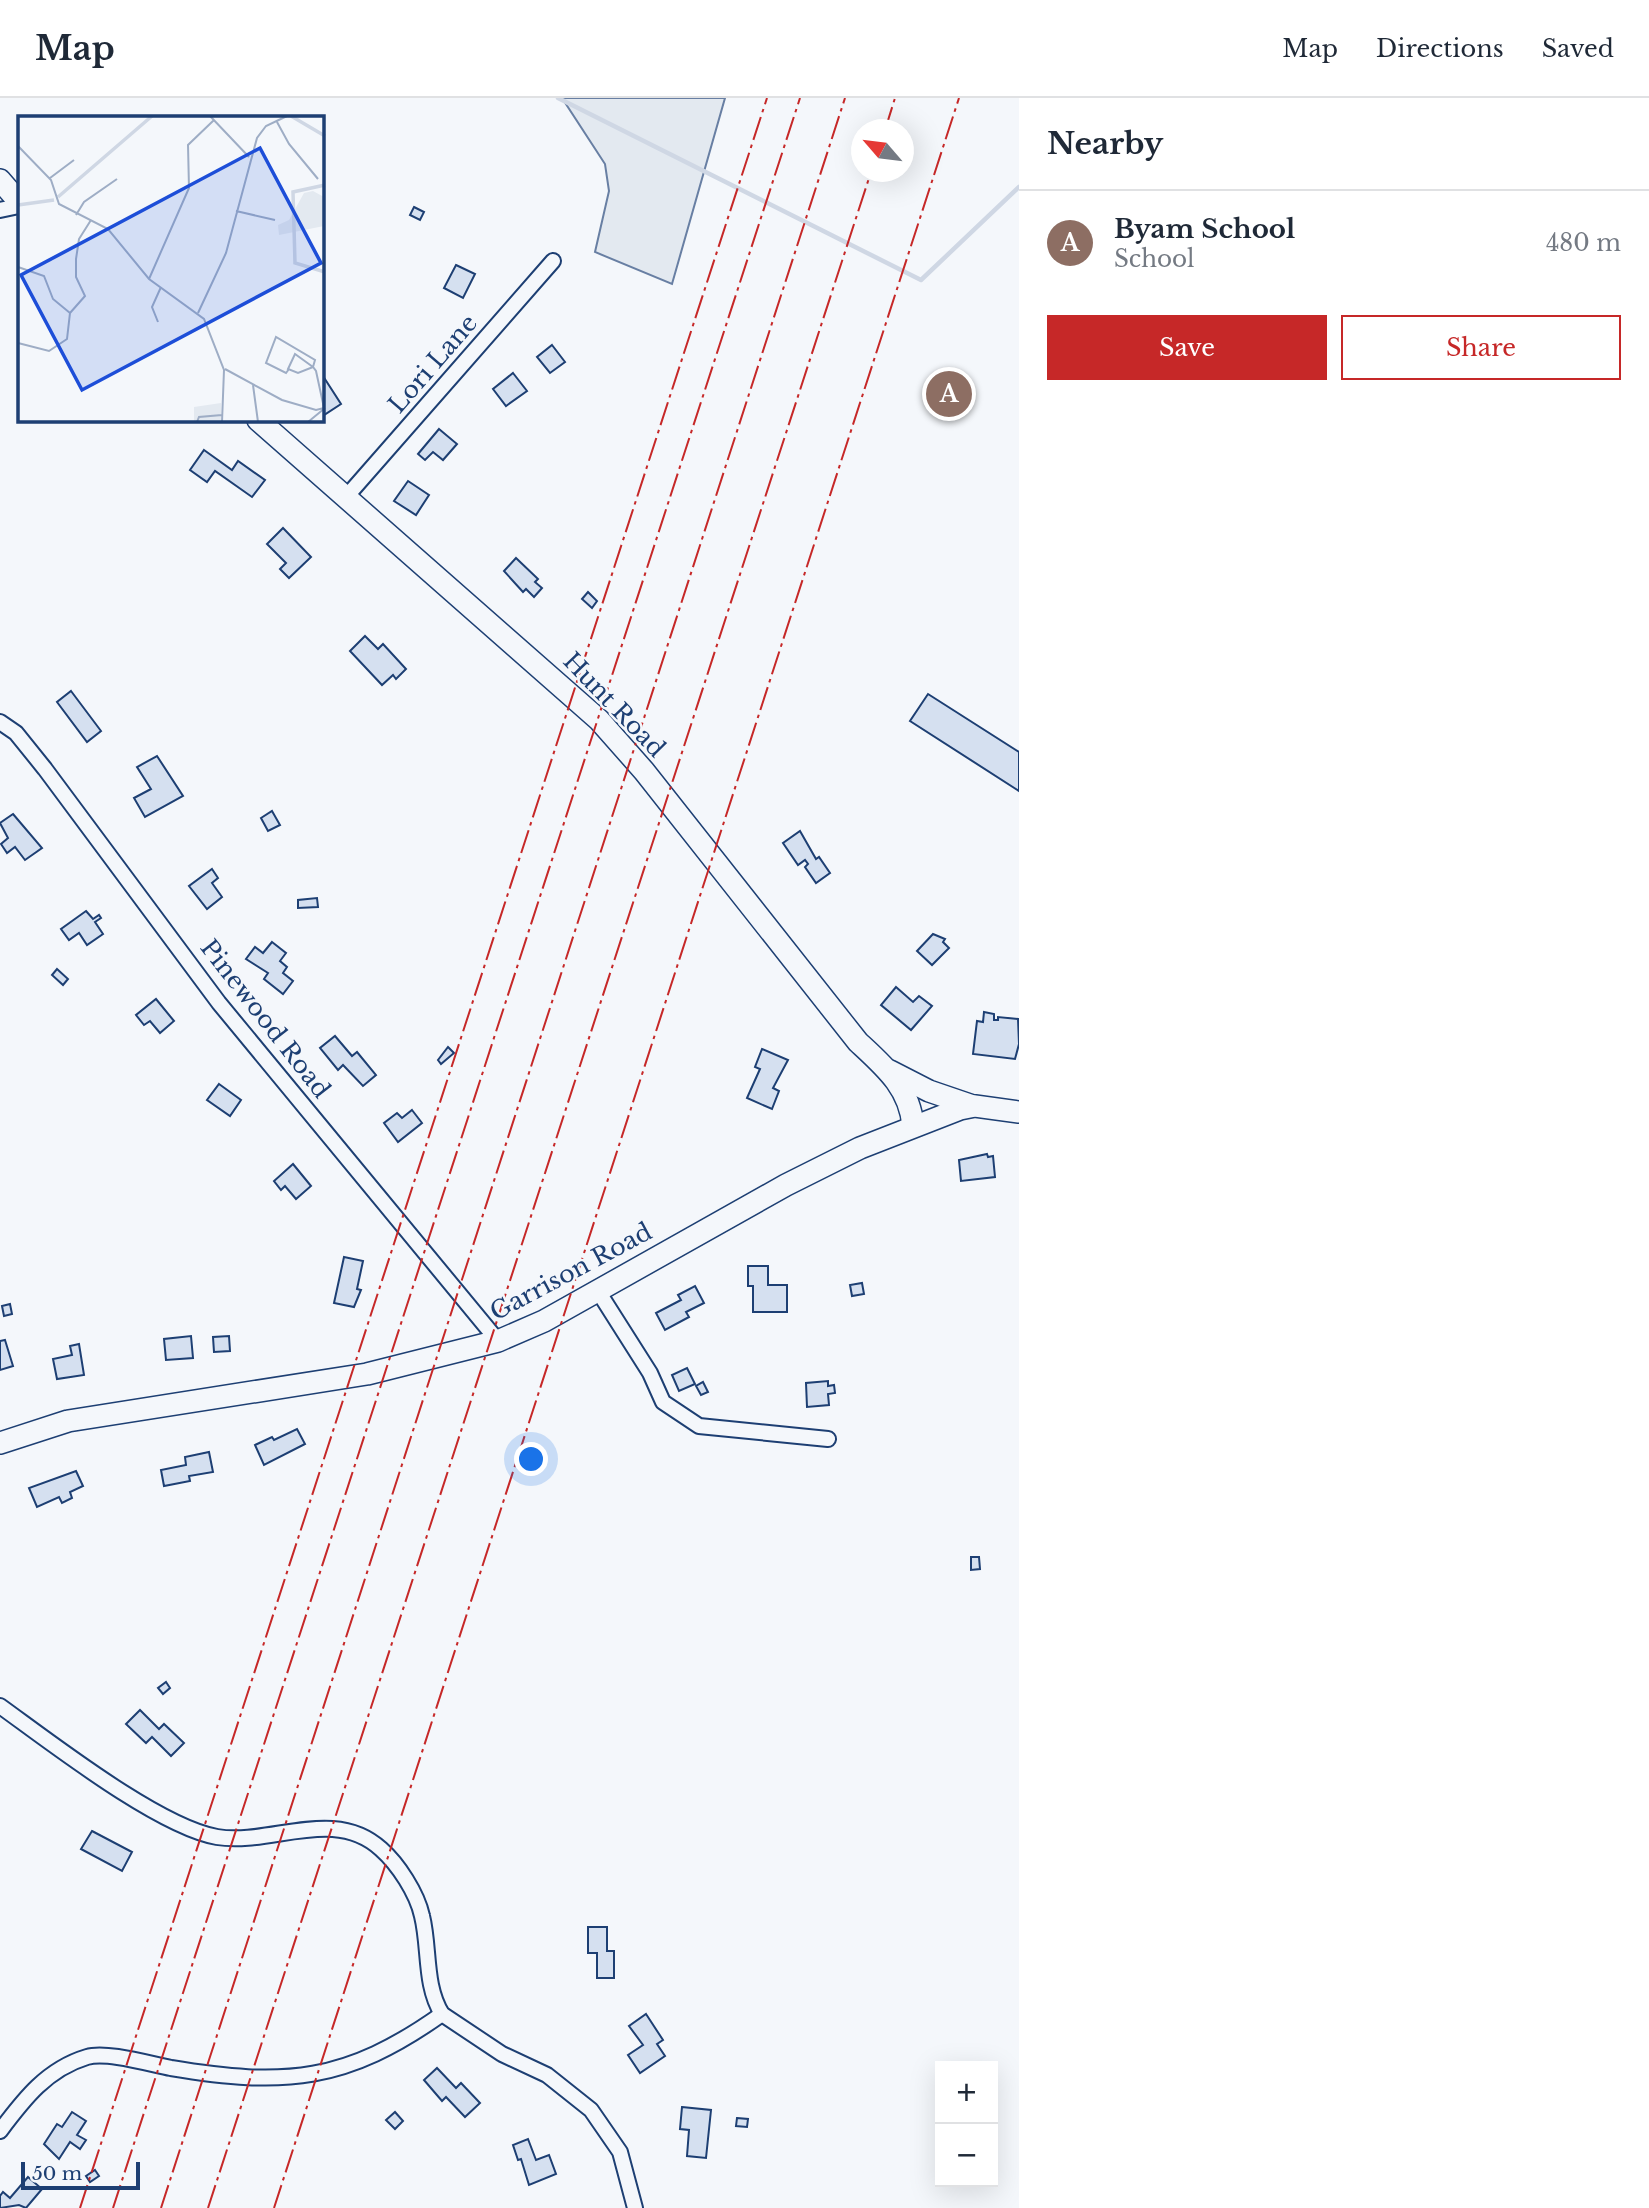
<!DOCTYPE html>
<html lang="en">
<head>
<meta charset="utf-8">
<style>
  body { margin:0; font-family:"Libre Baskerville",serif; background:#f6f6f7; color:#1f2937 }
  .controls { position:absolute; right:21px; bottom:21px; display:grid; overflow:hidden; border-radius:0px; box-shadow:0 7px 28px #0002 }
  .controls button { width:63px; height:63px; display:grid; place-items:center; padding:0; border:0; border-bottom:2px solid #e0e1e3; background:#fff; color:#1f2937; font:35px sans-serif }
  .compass { position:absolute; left:851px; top:21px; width:63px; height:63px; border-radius:50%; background:#fff; box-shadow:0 7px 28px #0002; rotate:298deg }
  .scale { position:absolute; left:21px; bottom:18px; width:119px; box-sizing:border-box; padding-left:7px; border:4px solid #1d3f73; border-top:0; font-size:19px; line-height:24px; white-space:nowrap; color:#1d3f73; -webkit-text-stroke:5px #f4f7fb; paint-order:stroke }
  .you { position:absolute; left:532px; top:1362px; width:24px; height:24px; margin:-18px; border:5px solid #fff; border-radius:50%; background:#1a73e8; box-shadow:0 0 0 10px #1a73e833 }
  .badge { display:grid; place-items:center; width:46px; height:46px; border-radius:50%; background:#c62828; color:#fff; font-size:23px; font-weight:700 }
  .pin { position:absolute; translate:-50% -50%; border:4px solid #fff; box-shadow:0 2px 7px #0006 }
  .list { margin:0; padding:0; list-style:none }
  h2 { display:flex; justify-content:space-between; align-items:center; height:91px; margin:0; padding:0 28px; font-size:30px }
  h2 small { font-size:23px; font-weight:400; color:#747a83 }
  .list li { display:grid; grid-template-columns:46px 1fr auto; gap:21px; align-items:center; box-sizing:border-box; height:105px; padding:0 28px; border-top:2px solid #e0e1e3 }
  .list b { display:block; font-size:26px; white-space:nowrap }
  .list p { margin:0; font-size:23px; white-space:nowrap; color:#747a83 }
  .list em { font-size:23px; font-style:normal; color:#747a83 }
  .actions { display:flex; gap:14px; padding:21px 28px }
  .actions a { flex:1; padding:16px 0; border:2px solid #c62828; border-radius:0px; text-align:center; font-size:24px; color:#c62828 }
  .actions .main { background:#c62828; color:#fff }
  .map { position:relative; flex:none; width:1019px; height:2110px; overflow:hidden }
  header { display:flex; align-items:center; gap:42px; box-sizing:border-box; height:98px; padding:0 35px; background:#fff; border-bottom:2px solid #e0e1e3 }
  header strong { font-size:33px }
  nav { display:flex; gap:38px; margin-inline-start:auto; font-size:24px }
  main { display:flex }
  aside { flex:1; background:#fff }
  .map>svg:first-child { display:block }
  .green { fill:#e3e9f0; stroke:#687fa3; stroke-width:2 }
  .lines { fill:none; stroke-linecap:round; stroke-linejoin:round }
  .stream { stroke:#cfd7e4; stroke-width:4.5 }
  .building { fill:#d5e0f0; stroke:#1d3f73; stroke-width:2 }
  .street-casing { stroke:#1d3f73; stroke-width:18 }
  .secondary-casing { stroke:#1d3f73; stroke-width:24 }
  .street { stroke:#f4f7fb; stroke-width:14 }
  .secondary { stroke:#f4f7fb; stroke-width:21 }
  .power { stroke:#c62828; stroke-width:2; stroke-dasharray:24 5 3.5 5; stroke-linecap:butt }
  .labels { text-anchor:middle; stroke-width:5; stroke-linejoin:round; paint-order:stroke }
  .street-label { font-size:24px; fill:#1d3f73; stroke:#f4f7fb }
  .inset-river { fill:none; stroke:#cfd7e4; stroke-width:3.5 }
  .inset-road { fill:none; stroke:#9eadc5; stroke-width:2 }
  .view { fill:#1d4ed8; fill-opacity:0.15; stroke:#1d4ed8; stroke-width:3.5 }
  .inset-edge { fill:none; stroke:#1d3f73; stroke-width:3.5 }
</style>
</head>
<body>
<header>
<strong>Map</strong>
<nav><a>Map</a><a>Directions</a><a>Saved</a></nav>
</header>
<main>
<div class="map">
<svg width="1019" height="2110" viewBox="0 0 1019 2110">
  <rect width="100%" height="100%" fill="#f4f7fb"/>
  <path class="green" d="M562,0H725L672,186L595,154L609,93L605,66Z"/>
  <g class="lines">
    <path class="stream" d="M558,0L921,182L1019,89"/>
  </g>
  <g class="building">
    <path d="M414,109L424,114L420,122L410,117Z"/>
    <path d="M456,167L475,176L463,200L444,190Z"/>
    <path d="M552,247L565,264L550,275L537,259Z"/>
    <path d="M513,275L527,293L506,308L493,291Z"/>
    <path d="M323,278L341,306L324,317L322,314Z"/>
    <path d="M439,331L457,346L443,362L433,354L425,362L418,356Z"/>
    <path d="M204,352L232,372L238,363L265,382L252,399L215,373L207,384L190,372Z"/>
    <path d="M408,383L429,397L416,417L394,403Z"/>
    <path d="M283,430L311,459L289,480L280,471L286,465L267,446Z"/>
    <path d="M516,460L538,481L535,484L542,490L534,499L526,491L523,494L504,473Z"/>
    <path d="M588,494L597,503L592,510L582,501Z"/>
    <path d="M365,538L378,551L383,546L406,571L396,581L393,577L382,587L350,553Z"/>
    <path d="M71,593L101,633L87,644L57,604Z"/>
    <path d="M928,596L1019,654V693L910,623Z"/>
    <path d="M157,658L183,698L145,719L134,700L151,691L137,669Z"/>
    <path d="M272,713L280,727L268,733L261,720Z"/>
    <path d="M13,716L42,750L25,762L15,749L7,755L1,746L8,740L0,725Z"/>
    <path d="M800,733L816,761L819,759L830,775L816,785L805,769L808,766L805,762L798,767L783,745Z"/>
    <path d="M212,771L218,780L212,785L222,799L207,811L189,788Z"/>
    <path d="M317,800L318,809L298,810V802Z"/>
    <path d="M86,813L93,821L99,817L101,820L95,824L103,836L87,847L79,835L69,842L61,831Z"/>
    <path d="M933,836L945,841L943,844L949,850L932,867L917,853Z"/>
    <path d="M272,844L286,855L280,863L287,869L283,875L293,883L283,896L264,881L268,875L246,861L255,849L263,855Z"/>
    <path d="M57,871L68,881L63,887L52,877Z"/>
    <path d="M896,889L913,904L919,898L932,908L911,932L881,907Z"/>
    <path d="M156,901L174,923L160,935L150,923L144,927L136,917Z"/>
    <path d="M984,914L994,916V922H998V919L1018,921L1019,946L1015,961L973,956L977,923L983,924Z"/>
    <path d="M335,938L352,958L357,954L376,977L363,988L343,967L338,972L320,950Z"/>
    <path d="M448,949L454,955L441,966L438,962Z"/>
    <path d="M762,951L788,962L773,990L779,993L772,1011L747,1000L760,971L755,969Z"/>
    <path d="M219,986L241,1002L230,1018L207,1002Z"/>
    <path d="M412,1012L422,1025L398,1044L384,1025L397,1015L402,1020Z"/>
    <path d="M987,1056L988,1059L993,1058L995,1079L961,1083L959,1062Z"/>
    <path d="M293,1066L311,1088L296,1101L285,1088L281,1092L274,1083Z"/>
    <path d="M344,1159L363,1163L357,1191L361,1192L354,1209L334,1205Z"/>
    <path d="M748,1168H768V1187H787V1214H753V1188H748Z"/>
    <path d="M862,1185L864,1196L852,1198L850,1187Z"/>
    <path d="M695,1188L704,1205L686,1214L689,1219L665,1232L656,1215L681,1202L678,1197Z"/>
    <path d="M10,1206L12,1216L4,1218L2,1208Z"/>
    <path d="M191,1238L193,1260L166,1262L164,1241Z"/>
    <path d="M229,1238L230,1253L214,1254L213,1239Z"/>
    <path d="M5,1242L13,1268L0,1272V1243Z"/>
    <path d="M79,1246L84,1277L57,1281L53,1261L72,1257L70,1248Z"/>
    <path d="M687,1270L695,1286L679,1293L672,1277Z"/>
    <path d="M828,1283V1288L834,1287L835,1295L828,1296L829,1307L807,1309L806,1285Z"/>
    <path d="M703,1284L708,1294L701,1297L696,1288Z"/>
    <path d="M297,1331L305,1346L264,1367L255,1347L272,1339L274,1342Z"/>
    <path d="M209,1354L213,1374L189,1378L190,1383L164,1388L161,1372L186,1367L185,1359Z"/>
    <path d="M76,1373L83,1388L70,1394L72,1400L62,1405L59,1399L37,1409L29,1390Z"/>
    <path d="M971,1459H979L980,1471L971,1472Z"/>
    <path d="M166,1584L170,1590L163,1596L158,1590Z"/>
    <path d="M140,1612L159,1631L164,1626L184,1645L171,1658L152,1639L146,1645L126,1626Z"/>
    <path d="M92,1733L132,1754L122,1773L81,1751Z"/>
    <path d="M588,1829H607V1853H614V1880H597V1855H588Z"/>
    <path d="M646,1916L663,1942L657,1946L665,1958L640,1975L628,1957L643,1947L629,1928Z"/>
    <path d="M437,1970L456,1990L461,1985L480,2005L465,2019L446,1999L442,2003L424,1982Z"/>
    <path d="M682,2009L711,2012L706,2060L687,2058L689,2032L680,2031Z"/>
    <path d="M72,2014L86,2023L77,2037L86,2042L80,2051L70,2044L59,2061L44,2046L57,2026L62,2029Z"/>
    <path d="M395,2014L403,2023L395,2031L386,2022Z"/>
    <path d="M737,2020L748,2021L747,2029L736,2028Z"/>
    <path d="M528,2041L536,2062L549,2057L556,2076L529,2087L521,2061L518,2062L513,2047Z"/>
    <path d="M95,2072L99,2078L90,2084L86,2078Z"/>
    <path d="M28,2079L42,2091L26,2110L19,2107L0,2110V2098L3,2094L10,2100Z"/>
  </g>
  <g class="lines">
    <defs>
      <g id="street">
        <path d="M0,112L19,108"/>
        <path d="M347,398L553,163"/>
        <path d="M0,624L16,635L45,671L219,905L498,1243"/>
        <path d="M598,1193L650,1275L663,1304L699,1328L828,1341"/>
        <path d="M0,1608C50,1644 159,1729 217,1739C271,1748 334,1708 381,1751C398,1766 417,1795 422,1818C430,1850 424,1887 442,1916L502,1956L547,1977L591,2012L620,2054L635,2110"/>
        <path d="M0,2033C24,2001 47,1971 87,1959C106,1953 150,1966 171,1970C285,1989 346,1984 442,1916"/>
      </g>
      <g id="secondary">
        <path d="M0,82L19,104"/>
        <path d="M258,322L599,622L644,673L858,944C885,969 910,990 913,1028"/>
        <path d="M890,973L929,993L973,1008"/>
        <path d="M0,1345L68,1323L367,1276L498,1243L544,1223L786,1087L860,1050L960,1011L975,1008L1019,1014"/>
      </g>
    </defs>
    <use href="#street" class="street-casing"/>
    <use href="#secondary" class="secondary-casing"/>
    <use href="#street" class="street"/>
    <use href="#secondary" class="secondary"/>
    <g class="power">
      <path d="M885,32L895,0"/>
      <path d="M80,2110L767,0"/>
      <path d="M113,2110L800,0"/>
      <path d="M161,2110L845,0"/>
      <path d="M208,2110L871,74"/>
      <path d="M274,2110L959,0"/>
    </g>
  </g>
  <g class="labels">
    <g class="street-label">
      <text transform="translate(433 266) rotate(-49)" y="8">Lori Lane</text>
      <text transform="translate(614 607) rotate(46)" y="8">Hunt Road</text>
      <text transform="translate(265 921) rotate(52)" y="8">Pinewood Road</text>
      <text transform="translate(571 1174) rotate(-28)" y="8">Garrison Road</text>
    </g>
  </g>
  <g transform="translate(18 18)">
    <rect width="306" height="306" fill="#f4f7fb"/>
    <path d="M295,75L306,81V110L261,119L260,109L271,104L286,77ZM203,287V306H176V291Z" fill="#e3e9f0"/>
    <path class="inset-river" d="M273,0L307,20M307,69L275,76L277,147L307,156M40,81L134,0M0,89L36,84"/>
    <path class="inset-road" d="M192,0L231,41M259,6L271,28L300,63M0,30L33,64L41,88L90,113L131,163L186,203L206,254L204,306M32,62L56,44M218,95L257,104M58,99L66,86L99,63M0,151L26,160L35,183L52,197M131,163L171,72L170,29L196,4M180,197L208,137L239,22L248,10L269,0M140,206L134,191L143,171M0,227L31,235L49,223L52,197L67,180L58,161V143L61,123L73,104M207,253L264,284L298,294L306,292L298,255L295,251L280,257L270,253L277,238L295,251M271,253L268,257L248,247L258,221L297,244L295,251M235,269L240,306M179,306L181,301L204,299M290,306L307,292"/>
    <path class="view" d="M242,32L303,147L64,274L3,159Z"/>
    <rect width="306" height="306" class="inset-edge"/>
  </g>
</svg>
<div class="controls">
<button>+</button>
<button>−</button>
</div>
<svg class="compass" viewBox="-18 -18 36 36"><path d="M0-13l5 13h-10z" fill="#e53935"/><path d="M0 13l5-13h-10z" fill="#747a83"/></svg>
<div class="scale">50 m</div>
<div class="you"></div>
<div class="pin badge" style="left:949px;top:296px;background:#8d6e63">A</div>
</div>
<aside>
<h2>Nearby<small></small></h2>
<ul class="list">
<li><span class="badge" style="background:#8d6e63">A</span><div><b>Byam School</b><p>School</p></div><em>480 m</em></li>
</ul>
<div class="actions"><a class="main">Save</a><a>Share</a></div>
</aside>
</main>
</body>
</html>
